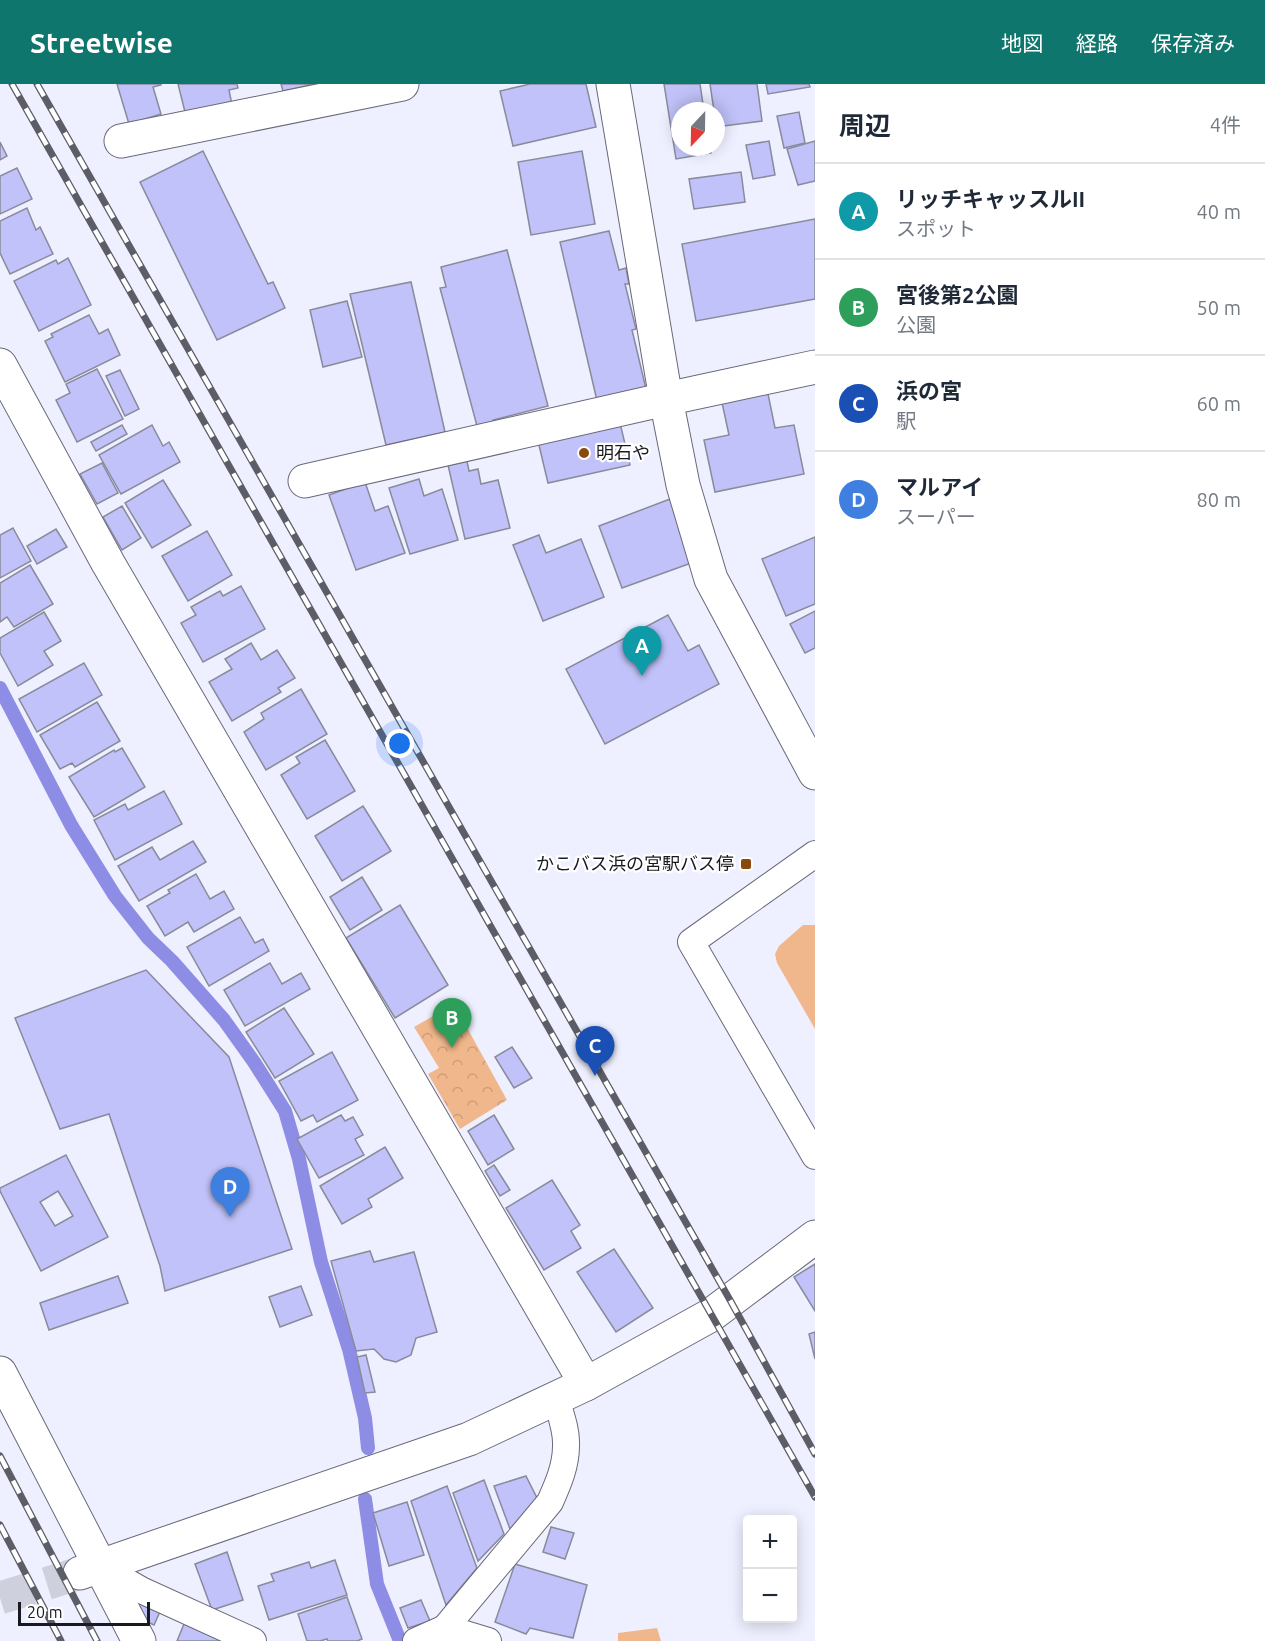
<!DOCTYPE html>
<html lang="ja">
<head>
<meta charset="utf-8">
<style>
  body { margin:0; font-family:Ubuntu,"Noto Sans JP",sans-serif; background:#f6f6f7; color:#1f2937 }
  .controls { position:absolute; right:18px; bottom:18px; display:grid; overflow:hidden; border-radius:6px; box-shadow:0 3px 15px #0003 }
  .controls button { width:54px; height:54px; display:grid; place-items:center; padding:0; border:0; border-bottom:2px solid #e0e1e3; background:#fff; color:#1f2937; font:30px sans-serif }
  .compass { position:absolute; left:671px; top:18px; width:54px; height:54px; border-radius:50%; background:#fff; box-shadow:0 3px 15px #0003; rotate:202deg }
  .scale { position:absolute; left:18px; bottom:15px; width:132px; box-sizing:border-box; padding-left:6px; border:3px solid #191920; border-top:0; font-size:16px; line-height:21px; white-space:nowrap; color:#191920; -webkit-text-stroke:4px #fff; paint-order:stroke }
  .you { position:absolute; left:400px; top:660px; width:21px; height:21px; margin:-15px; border:4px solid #fff; border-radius:50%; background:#1a73e8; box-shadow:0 0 0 9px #1a73e833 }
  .badge { display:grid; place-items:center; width:39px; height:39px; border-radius:50%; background:#0f766e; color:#fff; font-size:20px; font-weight:700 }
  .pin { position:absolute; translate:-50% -50px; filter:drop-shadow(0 2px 3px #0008) }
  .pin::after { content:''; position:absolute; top:32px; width:21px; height:18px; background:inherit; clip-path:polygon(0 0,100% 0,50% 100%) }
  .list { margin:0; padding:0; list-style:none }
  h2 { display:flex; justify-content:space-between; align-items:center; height:78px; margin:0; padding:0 24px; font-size:26px }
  h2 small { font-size:20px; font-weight:400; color:#747a83 }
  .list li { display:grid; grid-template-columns:39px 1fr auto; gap:18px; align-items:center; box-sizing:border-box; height:96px; padding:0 24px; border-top:2px solid #e0e1e3 }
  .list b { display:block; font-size:22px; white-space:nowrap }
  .list p { margin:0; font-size:20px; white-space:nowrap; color:#747a83 }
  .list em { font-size:20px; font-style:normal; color:#747a83 }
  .map { position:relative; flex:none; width:815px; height:1557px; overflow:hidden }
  header { display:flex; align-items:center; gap:36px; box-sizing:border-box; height:84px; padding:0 30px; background:#0f766e; color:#fff }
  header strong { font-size:28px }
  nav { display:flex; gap:33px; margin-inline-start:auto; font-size:21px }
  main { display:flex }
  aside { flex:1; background:#fff }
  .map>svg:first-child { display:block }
  .grass { fill:#f1b78c }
  .forest { fill:url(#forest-crowns) }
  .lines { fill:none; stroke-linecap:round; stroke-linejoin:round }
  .stream { stroke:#8e8de5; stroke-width:14 }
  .building { fill:#c0c2f9; stroke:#898a9b; stroke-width:1.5; fill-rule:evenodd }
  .minor-tunnel { stroke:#cfd0de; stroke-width:33; stroke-dasharray:33 16; stroke-linecap:butt }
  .service-casing { stroke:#696979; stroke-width:28 }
  .minor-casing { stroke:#696979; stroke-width:35 }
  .service { stroke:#fff; stroke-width:26 }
  .minor { stroke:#fff; stroke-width:33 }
  .rail-casing { stroke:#5d5d67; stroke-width:7 }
  .rail { stroke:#fff; stroke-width:4.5; stroke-dasharray:14; stroke-linecap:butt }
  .poi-dot { fill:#894a0e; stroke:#fff; stroke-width:2 }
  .labels { text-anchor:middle; stroke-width:4.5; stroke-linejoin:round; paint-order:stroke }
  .poi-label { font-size:18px; fill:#191920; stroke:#fff; text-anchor:start }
</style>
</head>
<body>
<header>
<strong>Streetwise</strong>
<nav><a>地図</a><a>経路</a><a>保存済み</a></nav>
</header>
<main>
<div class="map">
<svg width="815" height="1557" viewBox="0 0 815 1557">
  <defs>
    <pattern id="forest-crowns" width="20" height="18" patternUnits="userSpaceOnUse" patternTransform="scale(1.5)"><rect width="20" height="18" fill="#f1b78c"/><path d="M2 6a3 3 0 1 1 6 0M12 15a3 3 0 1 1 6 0" fill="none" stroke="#ce9d78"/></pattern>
  </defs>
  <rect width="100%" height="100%" fill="#eff0ff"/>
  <g class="grass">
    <path d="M803,841H815V945L777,879L775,870L779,862Z"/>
    <path d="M657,1544L661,1557H618V1549Z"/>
  </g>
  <path class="forest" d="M454,920L507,1016L460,1045L428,990L439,984L414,943Z"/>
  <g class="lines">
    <g class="stream">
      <path d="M0,604L71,741L115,812L148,854L172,877L224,936L254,978L285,1027L299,1075L321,1178L349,1265L365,1334L368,1364"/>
      <path d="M365,1415L377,1500L400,1557"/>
    </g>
  </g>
  <g class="building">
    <path d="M117,0H161V1L153,3L161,30L129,40Z"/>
    <path d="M178,0H237L238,4L229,6L232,21L186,32Z"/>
    <path d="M281,0H315L283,7Z"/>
    <path d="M530,0H586L596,43L513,62L500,7Z"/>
    <path d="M664,0H700L704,27H680V63H710L711,69L676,75Z"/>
    <path d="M710,0H757L762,37L716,43V27H714Z"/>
    <path d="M766,0H809L810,3L768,10Z"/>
    <path d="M799,28L805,59L784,64L777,32Z"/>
    <path d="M769,57L775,91L753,95L746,61Z"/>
    <path d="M815,57V97L798,101L787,65Z"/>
    <path d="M0,58L7,72L0,76Z"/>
    <path d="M203,67L268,200L273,198L285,224L217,256L140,98Z"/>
    <path d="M582,67L595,140L531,151L518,78Z"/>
    <path d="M17,84L32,115L0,130V92Z"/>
    <path d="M741,88L745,118L694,125L689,95Z"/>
    <path d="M27,124L36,146L40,143L53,170L10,190L0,169V137Z"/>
    <path d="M815,135V215L696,237L682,160Z"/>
    <path d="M609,147L619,186L626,184L629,200H625L636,245L632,246L647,309L598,321L560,158Z"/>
    <path d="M507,166L548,322L493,336V340L477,342L440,204L446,203L441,183Z"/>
    <path d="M68,174L91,221L39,247L14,197L56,176L58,180Z"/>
    <path d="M411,198L445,348L386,361L350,210Z"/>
    <path d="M347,217L362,273L323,283L310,226Z"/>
    <path d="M89,231L99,250L108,245L120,271L65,298L45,257L53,253L51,250Z"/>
    <path d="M97,285L123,335L77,358L56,316L70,309L66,300Z"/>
    <path d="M120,286L139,325L125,332L106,292Z"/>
    <path d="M767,305L775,344L794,341L804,390L715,408L704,356L729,351L721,314Z"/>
    <path d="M620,339L630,381L548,399L538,357Z"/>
    <path d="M122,341L127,350L96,367L91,358Z"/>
    <path d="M152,341L163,362L169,358L180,378L121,410L99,371Z"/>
    <path d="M467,377L469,387L478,385L481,400L498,396L510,444L465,455L448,381Z"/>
    <path d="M102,379L118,409L97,420L80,390Z"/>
    <path d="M419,395L424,412L442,405L458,456L410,470L389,404Z"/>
    <path d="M163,396L191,441L152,464L125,419Z"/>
    <path d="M365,398L375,427L388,422L405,469L356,486L329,411Z"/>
    <path d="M670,415L694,478L622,504L599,442Z"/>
    <path d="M122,422L141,454L122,466L103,433Z"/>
    <path d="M13,444L31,477L0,494V451Z"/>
    <path d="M56,445L67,463L37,480L27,462Z"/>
    <path d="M207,447L232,491L188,517L162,472Z"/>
    <path d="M539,451L546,469L581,455L604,513L543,537L513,461Z"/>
    <path d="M815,453V520L786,532L762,475Z"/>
    <path d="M30,481L53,520L14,543L7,533L0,538V499Z"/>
    <path d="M241,502L265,545L203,578L181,539L196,531L191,523L220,507L223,512Z"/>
    <path d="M815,527V564L805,569L790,540Z"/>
    <path d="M44,528L61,557L44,567L53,581L18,602L0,569V554Z"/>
    <path d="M668,531L688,567L699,561L719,600L605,660L566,585Z"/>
    <path d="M251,559L261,576L277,566L295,594L278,604L281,608L232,637L209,598L232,585L225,575Z"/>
    <path d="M84,579L102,611L37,648L19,615Z"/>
    <path d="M301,605L327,650L266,686L244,648L264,635L261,629Z"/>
    <path d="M97,618L120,657L75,683L72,679L60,685L40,651Z"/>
    <path d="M325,656L355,707L307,735L281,691L300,679L296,673Z"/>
    <path d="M122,664L145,703L94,733L69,693L114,666L115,668Z"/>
    <path d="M164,707L182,740L115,776L94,736L125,720L128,726Z"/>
    <path d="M363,722L391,767L342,797L315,752Z"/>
    <path d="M193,757L206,778L139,817L118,782L152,763L160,776Z"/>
    <path d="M196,790L210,815L224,807L234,825L194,848L188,838L165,852L147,822L170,809L168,806Z"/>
    <path d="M362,793L382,826L350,846L330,813Z"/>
    <path d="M400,821L448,901L395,934L346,854Z"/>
    <path d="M240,833L255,859L263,855L269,867L209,902L187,863Z"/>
    <path d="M270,879L282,900L301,889L310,905L245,942L224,906Z"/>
    <path d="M146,886L229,973L292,1165L165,1207L160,1182L109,1030L60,1045L15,934Z"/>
    <path d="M284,924L314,970L275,994L246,948Z"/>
    <path d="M512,963L532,994L514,1004L495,973Z"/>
    <path d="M332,968L358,1016L317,1038L313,1031L301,1037L279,997Z"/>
    <path d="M341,1031L345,1037L353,1033L363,1051L355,1055L364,1071L319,1094L297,1055Z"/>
    <path d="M494,1031L514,1065L488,1081L468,1047Z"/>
    <path d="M385,1063L403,1094L368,1115L372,1123L342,1140L320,1102Z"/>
    <path d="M66,1071L108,1153L41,1187L0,1107V1104ZM58,1107L73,1132L55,1142L40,1118Z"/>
    <path d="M494,1081L510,1106L500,1112L485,1087Z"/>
    <path d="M552,1096L580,1141L571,1147L581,1164L544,1186L506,1124Z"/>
    <path d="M614,1165L653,1224L616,1248L577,1188Z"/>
    <path d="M370,1167L374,1178L414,1168L437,1248L416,1254L411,1271L396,1278L384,1275L374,1265L356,1267L331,1177Z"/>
    <path d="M815,1180V1227L794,1193Z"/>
    <path d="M118,1192L128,1219L49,1246L40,1219Z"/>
    <path d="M301,1202L312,1231L280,1243L269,1213Z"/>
    <path d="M815,1248V1275L809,1250Z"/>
    <path d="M366,1271L375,1308L365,1309L357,1273Z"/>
    <path d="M526,1392L537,1414L510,1445L494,1402Z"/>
    <path d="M484,1396L504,1450L478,1477L453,1409Z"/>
    <path d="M447,1402L477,1484L446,1521L411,1417Z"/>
    <path d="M407,1418L424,1471L389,1482L373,1429Z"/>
    <path d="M551,1443L574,1449L565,1475L543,1468Z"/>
    <path d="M227,1468L243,1516L212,1526L195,1480Z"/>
    <path d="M335,1476L347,1511L269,1536L258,1502L274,1497L271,1490L309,1478L311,1484Z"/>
    <path d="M515,1480L587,1501L573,1554L530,1544L526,1550L495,1538Z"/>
    <path d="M141,1511L163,1521L154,1541L132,1531Z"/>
    <path d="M347,1513L362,1555L357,1557H328L327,1555L320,1557H307L298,1530Z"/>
    <path d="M421,1516L430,1537L408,1544L400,1524Z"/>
    <path d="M184,1540L223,1557H177Z"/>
  </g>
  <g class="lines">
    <path class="minor-tunnel" d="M0,1514L80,1489"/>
    <defs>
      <g id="service">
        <path d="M815,770L691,858L815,1072"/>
        <path d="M101,1483L141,1506L253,1557"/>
        <path d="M445,1544L550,1418C558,1400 566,1382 566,1362C567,1346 560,1329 556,1314"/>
        <path d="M416,1557L445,1544L488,1557"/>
      </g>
      <g id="minor">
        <path d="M613,0L666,315L683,401L711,495L815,689"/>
        <path d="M121,57L402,0"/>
        <path d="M0,281L108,479L586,1300"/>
        <path d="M305,397L666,315L815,283"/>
        <path d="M0,1289L139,1557"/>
        <path d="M80,1489L469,1355L586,1300L711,1231L815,1153"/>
      </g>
    </defs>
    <use href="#service" class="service-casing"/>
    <use href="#minor" class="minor-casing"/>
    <use href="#service" class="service"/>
    <use href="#minor" class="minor"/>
    <defs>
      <g id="rail">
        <path d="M12,0L815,1413"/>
        <path d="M37,0L730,1216L815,1370"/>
        <path d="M0,1372L97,1557"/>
        <path d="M0,1441L61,1557"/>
      </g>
    </defs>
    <use href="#rail" class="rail-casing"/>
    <use href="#rail" class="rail"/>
  </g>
  <g class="poi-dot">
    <circle cx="584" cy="369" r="6"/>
    <rect x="740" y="774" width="12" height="12" rx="3"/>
  </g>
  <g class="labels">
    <g class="poi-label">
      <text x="596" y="375">明石や</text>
      <text x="734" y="786" text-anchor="end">かこバス浜の宮駅バス停</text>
    </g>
  </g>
</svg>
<div class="controls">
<button>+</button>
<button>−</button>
</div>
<svg class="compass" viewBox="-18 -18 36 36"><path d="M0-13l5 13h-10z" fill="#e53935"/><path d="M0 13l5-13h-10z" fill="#747a83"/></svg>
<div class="scale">20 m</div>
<div class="you"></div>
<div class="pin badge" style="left:642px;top:592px;background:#0f9aa8">A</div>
<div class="pin badge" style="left:452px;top:964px;background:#2e9e5b">B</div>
<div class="pin badge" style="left:595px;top:992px;background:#1a4fb4">C</div>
<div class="pin badge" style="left:230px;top:1133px;background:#3f7fe0">D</div>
</div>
<aside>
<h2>周辺<small>4件</small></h2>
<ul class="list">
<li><span class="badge" style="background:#0f9aa8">A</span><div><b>リッチキャッスルII</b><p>スポット</p></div><em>40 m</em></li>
<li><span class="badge" style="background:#2e9e5b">B</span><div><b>宮後第2公園</b><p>公園</p></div><em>50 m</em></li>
<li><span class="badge" style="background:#1a4fb4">C</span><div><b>浜の宮</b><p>駅</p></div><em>60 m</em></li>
<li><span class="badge" style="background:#3f7fe0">D</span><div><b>マルアイ</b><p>スーパー</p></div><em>80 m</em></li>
</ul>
</aside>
</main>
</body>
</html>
